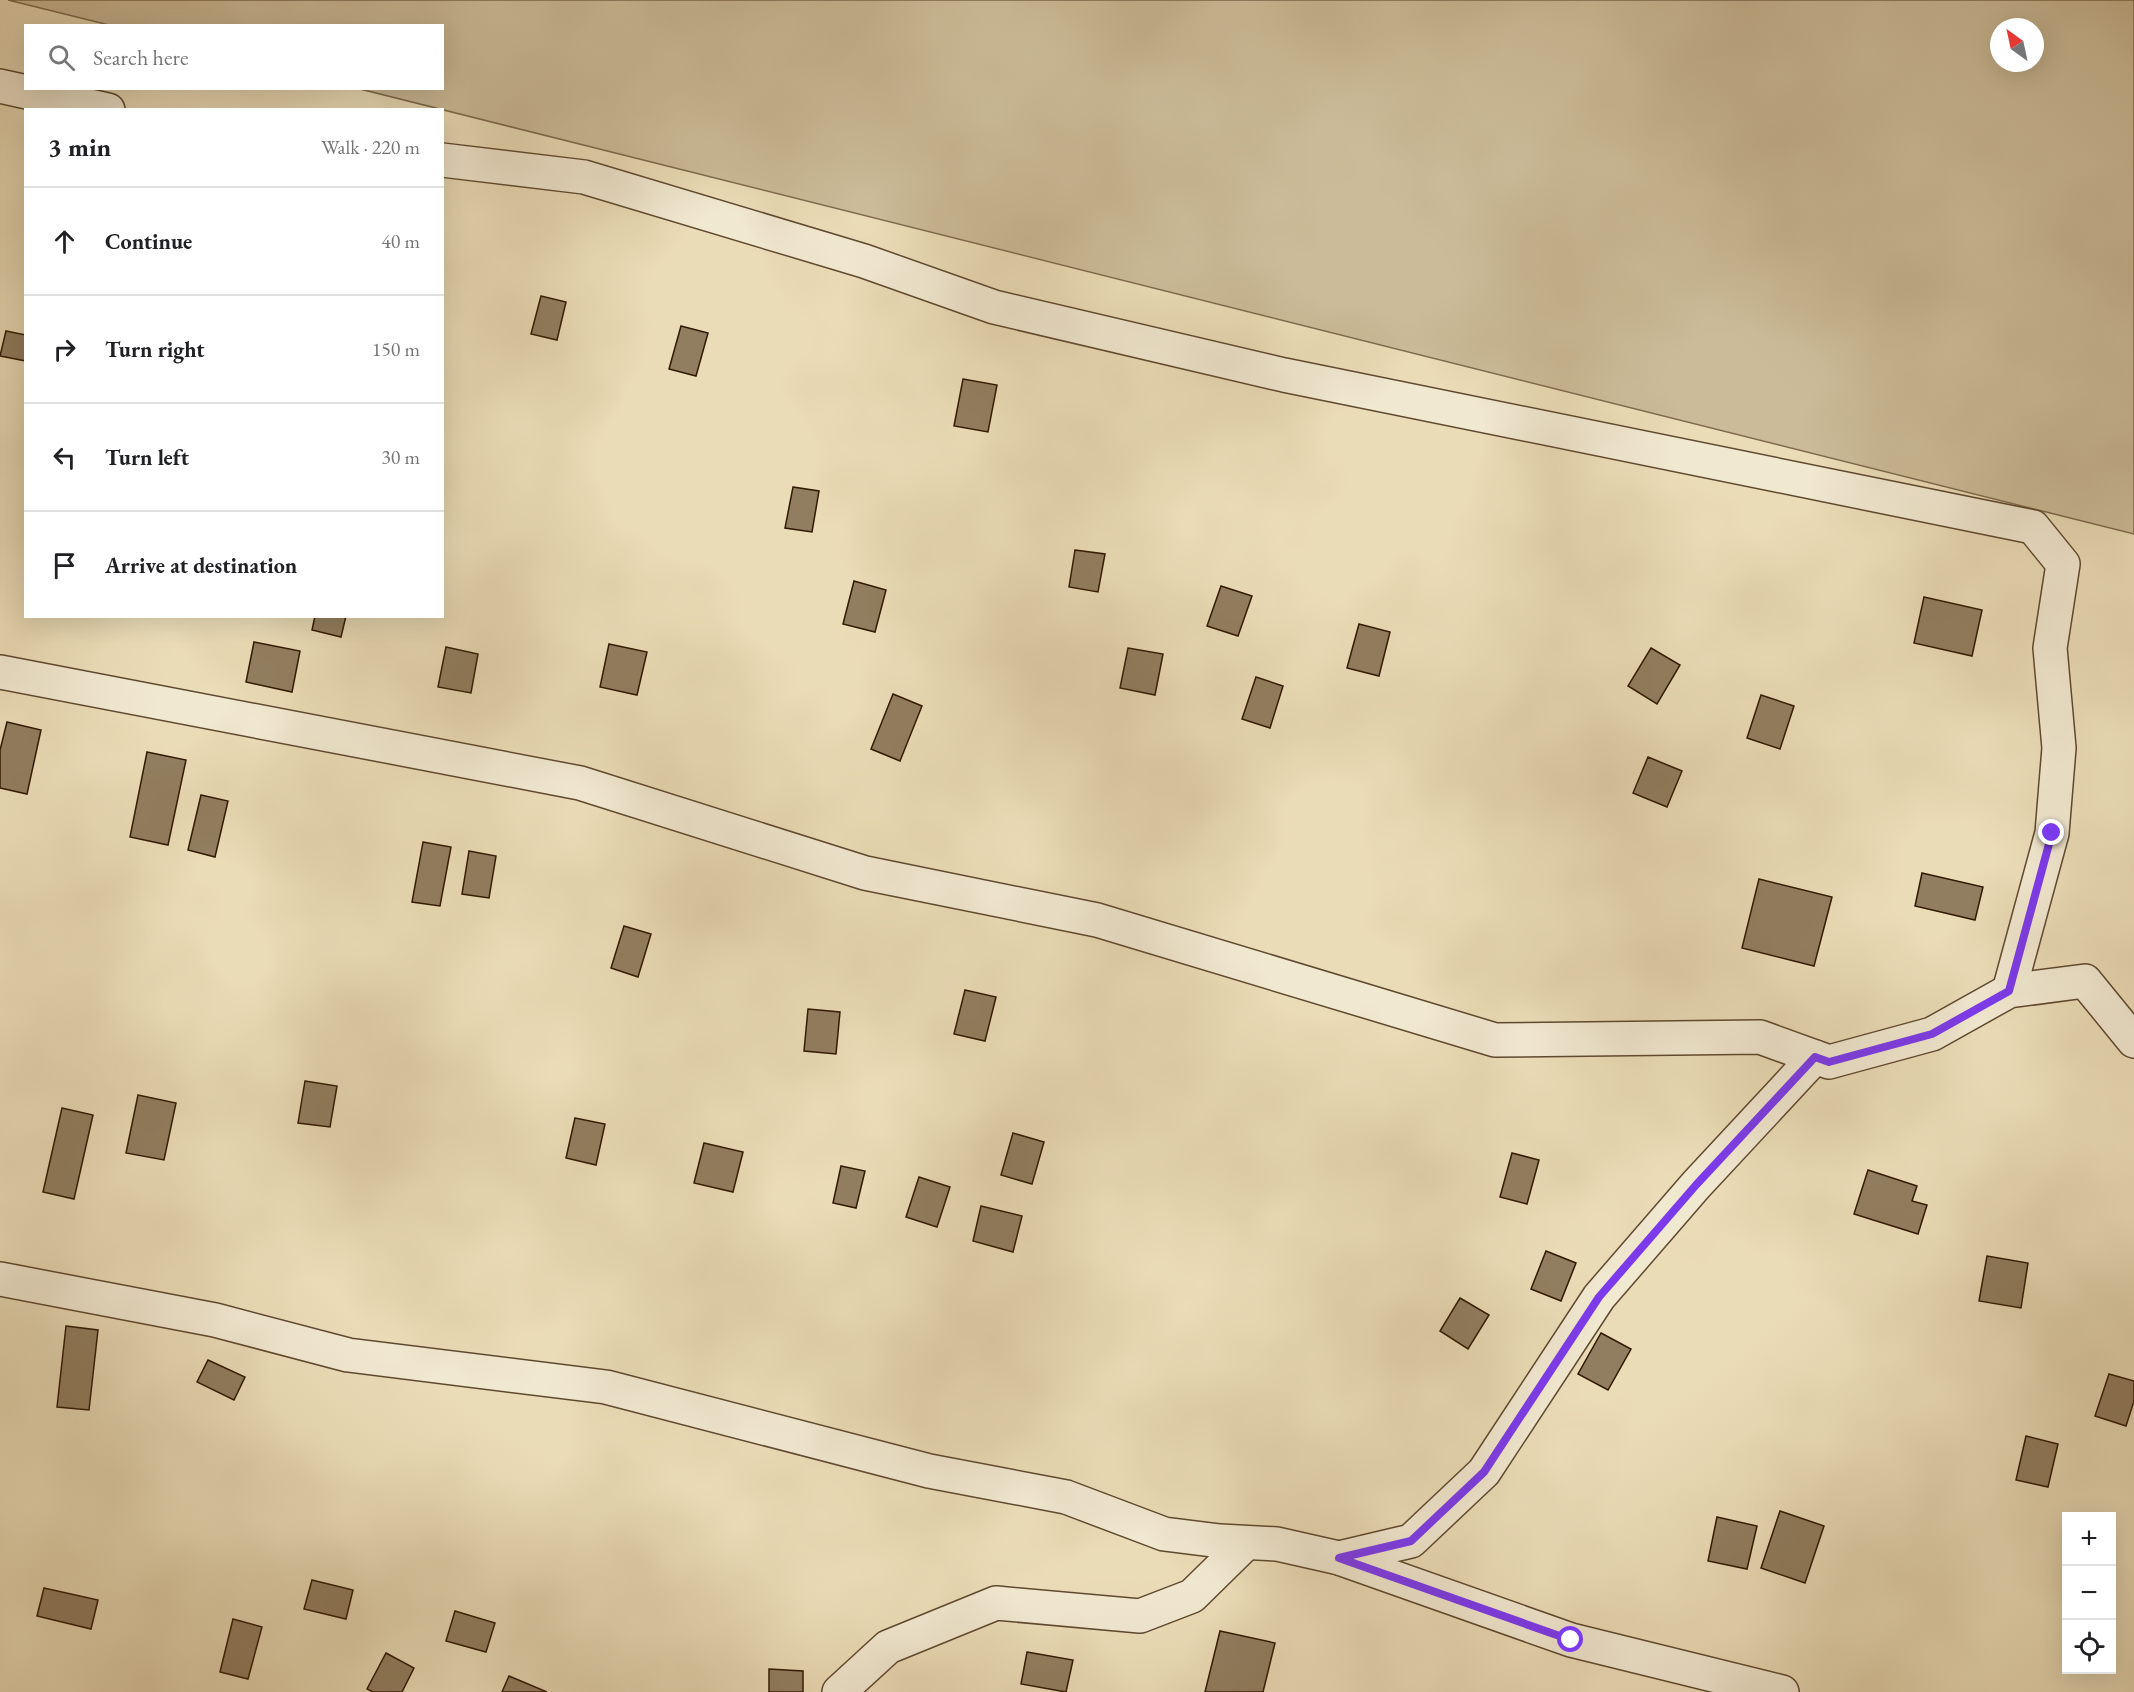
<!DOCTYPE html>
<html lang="en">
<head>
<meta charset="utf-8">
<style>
  body { margin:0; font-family:"EB Garamond",serif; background:#f6f6f6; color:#202124 }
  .controls { position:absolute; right:18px; bottom:18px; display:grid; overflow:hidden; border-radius:0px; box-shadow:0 6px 24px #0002 }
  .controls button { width:54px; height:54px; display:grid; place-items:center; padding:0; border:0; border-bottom:2px solid #e0e0e0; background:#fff; color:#202124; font:30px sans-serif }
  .compass { position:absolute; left:1990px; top:18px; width:54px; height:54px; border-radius:50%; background:#fff; box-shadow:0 6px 24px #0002; rotate:327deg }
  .stop { position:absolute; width:18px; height:18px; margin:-14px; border:4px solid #7c3aed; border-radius:50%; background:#fff }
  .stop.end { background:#7c3aed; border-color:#fff; box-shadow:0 2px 6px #0008 }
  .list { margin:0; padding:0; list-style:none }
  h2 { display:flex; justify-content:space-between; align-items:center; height:78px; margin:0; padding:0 24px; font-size:26px }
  h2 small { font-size:20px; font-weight:400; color:#757577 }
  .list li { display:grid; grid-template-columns:39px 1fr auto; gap:18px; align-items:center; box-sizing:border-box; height:108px; padding:0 24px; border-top:2px solid #e0e0e0 }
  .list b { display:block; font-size:22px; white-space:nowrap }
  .list em { font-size:20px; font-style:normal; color:#757577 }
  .icon { flex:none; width:33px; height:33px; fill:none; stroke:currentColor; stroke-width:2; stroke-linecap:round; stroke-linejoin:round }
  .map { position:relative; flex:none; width:2134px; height:1692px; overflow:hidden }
  .search { position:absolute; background:#fff; box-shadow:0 6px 24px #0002; left:24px; top:24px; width:420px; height:66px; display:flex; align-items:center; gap:15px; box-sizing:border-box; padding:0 21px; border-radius:0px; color:#757577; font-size:22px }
  .panel { position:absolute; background:#fff; box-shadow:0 6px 24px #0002; left:24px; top:108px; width:420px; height:510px; border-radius:0px }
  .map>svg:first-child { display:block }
  .green { fill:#cbbb98; stroke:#7e6a4d; stroke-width:1.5; fill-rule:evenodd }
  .building { fill:#917e60; stroke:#311802; stroke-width:1.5 }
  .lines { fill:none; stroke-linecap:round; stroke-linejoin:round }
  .minor-casing { stroke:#5f492f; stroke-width:36 }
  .minor { stroke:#f1e8d0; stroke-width:33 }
  .route { stroke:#7c3aed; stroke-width:8 }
</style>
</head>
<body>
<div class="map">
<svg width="2134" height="1692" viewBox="0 0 2134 1692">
  <rect width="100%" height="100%" fill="#eadcb7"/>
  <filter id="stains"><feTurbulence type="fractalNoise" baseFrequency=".00333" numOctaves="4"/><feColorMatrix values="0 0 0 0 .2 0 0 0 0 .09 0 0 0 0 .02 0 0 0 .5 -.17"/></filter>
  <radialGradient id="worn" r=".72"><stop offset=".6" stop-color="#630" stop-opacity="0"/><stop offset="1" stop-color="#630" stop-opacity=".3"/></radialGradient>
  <path class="green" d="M8,0H2134V534L360,89L442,88V26L109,25ZM1999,27H2035V63H1999Z"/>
  <g class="building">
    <path d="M541,296L566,302L557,340L531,334Z"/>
    <path d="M681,326L708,333L696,376L669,369Z"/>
    <path d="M6,331L26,335V361L0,356Z"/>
    <path d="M963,379L997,385L988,432L954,426Z"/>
    <path d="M793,487L819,491L812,532L785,528Z"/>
    <path d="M1075,550L1105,554L1098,592L1069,587Z"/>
    <path d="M854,581L886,590L875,632L843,624Z"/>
    <path d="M1221,586L1252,596L1238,636L1207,626Z"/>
    <path d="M1924,597L1982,610L1972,656L1914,643Z"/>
    <path d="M315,616H346L341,637L312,630Z"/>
    <path d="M1359,624L1390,632L1379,676L1347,668Z"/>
    <path d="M254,642L300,651L292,692L246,682Z"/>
    <path d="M609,644L647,652L637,695L600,687Z"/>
    <path d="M446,647L478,654L471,693L438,687Z"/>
    <path d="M1128,648L1163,654L1155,695L1120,688Z"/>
    <path d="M1651,648L1680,665L1657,704L1628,686Z"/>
    <path d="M1256,677L1283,686L1270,728L1242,719Z"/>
    <path d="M893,694L922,706L900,761L871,749Z"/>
    <path d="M1761,695L1794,706L1780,749L1747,738Z"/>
    <path d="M7,722L41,730L27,794L0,788V750Z"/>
    <path d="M147,752L186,760L168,845L130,837Z"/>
    <path d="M1648,757L1682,771L1667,807L1633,793Z"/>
    <path d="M201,795L228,801L215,857L188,850Z"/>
    <path d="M423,842L451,847L440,906L412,902Z"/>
    <path d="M469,851L496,856L489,898L462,894Z"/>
    <path d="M1922,873L1983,887L1975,920L1915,906Z"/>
    <path d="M1759,879L1832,897L1814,966L1742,948Z"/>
    <path d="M624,926L651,934L638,977L611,968Z"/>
    <path d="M965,990L996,997L985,1041L954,1034Z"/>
    <path d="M808,1009L840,1012L836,1054L804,1051Z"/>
    <path d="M305,1081L337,1086L330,1127L298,1123Z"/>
    <path d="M138,1095L176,1103L164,1160L126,1153Z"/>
    <path d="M62,1108L93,1115L74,1199L43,1192Z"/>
    <path d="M575,1118L605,1124L596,1165L566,1158Z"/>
    <path d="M1013,1133L1044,1142L1032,1184L1001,1175Z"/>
    <path d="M704,1143L743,1152L733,1192L694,1183Z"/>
    <path d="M1512,1153L1539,1160L1527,1204L1500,1197Z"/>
    <path d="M841,1166L865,1171L856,1208L833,1203Z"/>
    <path d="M1868,1170L1917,1186L1912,1201L1927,1205L1918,1234L1854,1214Z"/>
    <path d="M919,1177L950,1187L937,1227L906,1217Z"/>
    <path d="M981,1206L1022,1216L1013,1252L973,1241Z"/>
    <path d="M1546,1251L1576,1263L1561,1301L1531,1289Z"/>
    <path d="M1987,1256L2028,1263L2021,1308L1979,1301Z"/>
    <path d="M1460,1298L1489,1315L1468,1349L1440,1331Z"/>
    <path d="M66,1326L98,1330L89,1410L57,1407Z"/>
    <path d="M1601,1333L1631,1349L1608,1390L1578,1374Z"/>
    <path d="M208,1360L245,1377L234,1400L197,1382Z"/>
    <path d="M2109,1374L2134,1381V1401L2126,1426L2095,1416Z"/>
    <path d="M2026,1436L2058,1444L2048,1487L2016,1480Z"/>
    <path d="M1780,1511L1824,1526L1805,1583L1761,1568Z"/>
    <path d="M1717,1517L1757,1526L1747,1569L1708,1561Z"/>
    <path d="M312,1580L353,1590L346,1619L304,1609Z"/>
    <path d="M44,1588L98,1600L91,1629L37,1616Z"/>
    <path d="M455,1611L495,1623L486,1652L446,1641Z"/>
    <path d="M233,1619L262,1627L248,1679L220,1672Z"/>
    <path d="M1220,1631L1275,1643L1263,1692H1205Z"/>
    <path d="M1027,1652L1073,1660L1066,1692L1021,1684Z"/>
    <path d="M386,1653L414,1668L402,1692H373L367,1689Z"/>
    <path d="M769,1669L803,1671V1692H769Z"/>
    <path d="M509,1676L547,1692H502Z"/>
  </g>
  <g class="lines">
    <defs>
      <g id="minor">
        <path d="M0,86L108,110"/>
        <path d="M442,160L584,177L864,261L994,307L1284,375L2033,527L2063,564L2050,648L2059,748L2052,833L2009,991"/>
        <path d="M0,672L580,783L865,873L1097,920L1495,1040L1760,1037L1829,1062L1932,1034L2009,991L2085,981L2134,1041"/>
        <path d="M0,1279L215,1320L348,1355L606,1387L929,1471L1066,1497L1164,1534L1220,1541L1277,1544L1339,1558L1571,1640L1782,1692"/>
        <path d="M1339,1558L1411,1541L1484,1472L1599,1297L1696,1185L1815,1057"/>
        <path d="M839,1692L888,1647L996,1603L1140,1616L1192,1596L1246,1543"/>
      </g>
    </defs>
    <use href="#minor" class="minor-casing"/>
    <use href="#minor" class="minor"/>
  </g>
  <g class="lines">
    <path class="route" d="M1571,1640L1339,1558L1411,1541L1484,1472L1599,1297L1696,1185L1815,1057L1829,1062L1932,1034L2009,991L2052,833"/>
  </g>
  <rect width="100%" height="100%" filter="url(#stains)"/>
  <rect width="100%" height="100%" fill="url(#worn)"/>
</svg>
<div class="controls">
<button>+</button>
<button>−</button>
<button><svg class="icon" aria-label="locate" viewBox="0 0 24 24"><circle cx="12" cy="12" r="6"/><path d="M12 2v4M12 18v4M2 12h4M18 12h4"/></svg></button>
</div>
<svg class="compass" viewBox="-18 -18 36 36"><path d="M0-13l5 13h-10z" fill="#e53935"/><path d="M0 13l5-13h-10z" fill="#757577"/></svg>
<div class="stop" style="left:1571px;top:1640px"></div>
<div class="stop end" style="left:2052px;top:833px"></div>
<div class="search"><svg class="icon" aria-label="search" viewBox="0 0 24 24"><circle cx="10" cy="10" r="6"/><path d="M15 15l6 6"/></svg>Search here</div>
<section class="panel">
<h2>3 min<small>Walk · 220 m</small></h2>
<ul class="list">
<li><svg class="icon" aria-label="ahead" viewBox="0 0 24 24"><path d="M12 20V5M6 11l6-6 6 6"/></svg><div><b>Continue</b></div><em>40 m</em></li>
<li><svg class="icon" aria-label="right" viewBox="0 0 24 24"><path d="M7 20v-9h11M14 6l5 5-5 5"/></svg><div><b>Turn right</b></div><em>150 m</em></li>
<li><svg class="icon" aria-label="left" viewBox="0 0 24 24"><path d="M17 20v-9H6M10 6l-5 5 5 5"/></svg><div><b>Turn left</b></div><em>30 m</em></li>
<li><svg class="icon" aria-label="arrive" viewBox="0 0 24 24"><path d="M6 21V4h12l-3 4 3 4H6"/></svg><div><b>Arrive at destination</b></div></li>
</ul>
</section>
</div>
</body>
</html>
